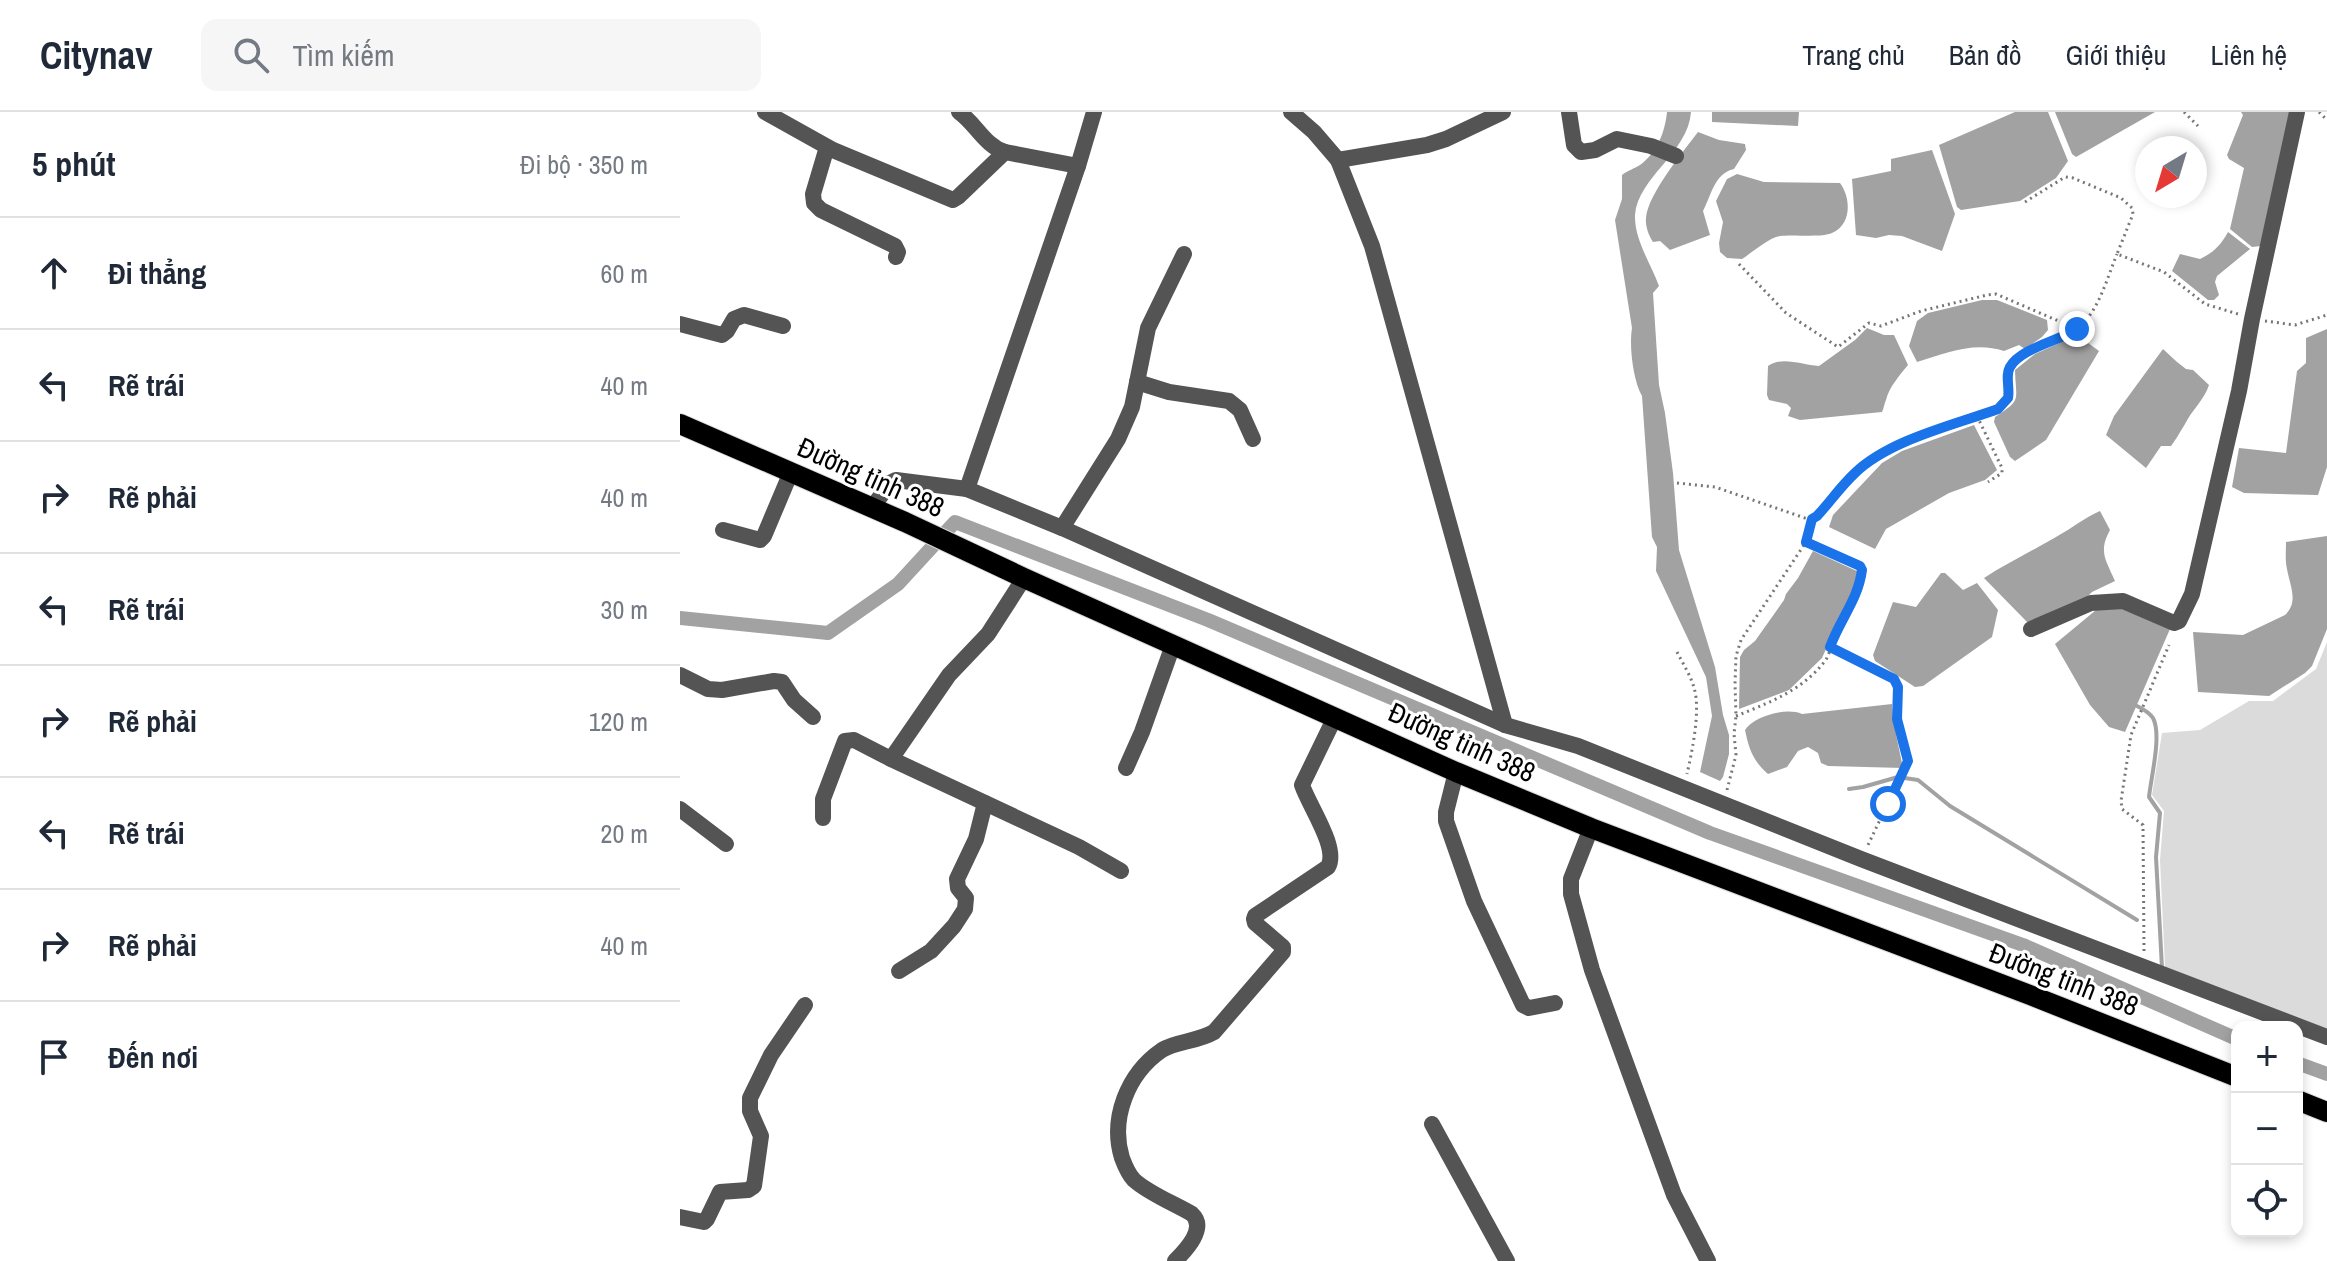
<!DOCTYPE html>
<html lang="vi">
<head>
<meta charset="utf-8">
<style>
  body { margin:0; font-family:"Archivo Narrow",sans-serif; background:#f6f6f7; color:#1f2937 }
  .controls { position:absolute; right:24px; bottom:24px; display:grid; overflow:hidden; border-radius:16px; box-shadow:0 4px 12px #0003 }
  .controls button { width:72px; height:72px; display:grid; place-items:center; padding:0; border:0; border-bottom:2px solid #e0e1e3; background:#fff; color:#1f2937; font:40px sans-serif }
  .compass { position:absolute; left:1455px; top:24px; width:72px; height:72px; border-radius:50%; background:#fff; box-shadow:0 4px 12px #0003; rotate:218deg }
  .stop { position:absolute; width:24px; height:24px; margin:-18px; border:6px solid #1a73e8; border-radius:50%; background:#fff }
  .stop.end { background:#1a73e8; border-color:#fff; box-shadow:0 2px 8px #0008 }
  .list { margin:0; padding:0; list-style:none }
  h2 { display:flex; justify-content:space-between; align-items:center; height:104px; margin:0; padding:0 32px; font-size:34px }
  h2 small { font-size:26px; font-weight:400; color:#747a83 }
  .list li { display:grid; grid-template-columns:52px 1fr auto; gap:24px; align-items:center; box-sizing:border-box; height:112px; padding:0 32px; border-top:2px solid #e0e1e3 }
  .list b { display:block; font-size:30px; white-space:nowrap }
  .list em { font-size:26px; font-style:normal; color:#747a83 }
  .icon { flex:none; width:44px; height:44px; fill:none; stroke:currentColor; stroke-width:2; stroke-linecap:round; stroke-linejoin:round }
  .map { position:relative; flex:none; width:1647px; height:1149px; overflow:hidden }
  header { display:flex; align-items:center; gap:48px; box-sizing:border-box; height:112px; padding:0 40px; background:#fff; border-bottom:2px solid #e0e1e3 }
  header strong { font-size:38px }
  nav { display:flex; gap:44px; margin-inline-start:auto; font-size:28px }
  .search { width:560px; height:72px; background:#f6f6f7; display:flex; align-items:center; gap:20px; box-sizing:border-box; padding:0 28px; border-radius:16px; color:#747a83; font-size:30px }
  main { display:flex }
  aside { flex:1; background:#fff }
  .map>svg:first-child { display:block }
  .green { fill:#dbdbdb }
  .water { fill:#a2a2a2 }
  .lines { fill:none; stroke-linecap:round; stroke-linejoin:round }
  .stream { stroke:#a2a2a2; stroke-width:4 }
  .canal { stroke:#a2a2a2; stroke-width:14 }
  .major-casing { stroke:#dbdbdb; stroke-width:22 }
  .path { stroke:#767676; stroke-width:3; stroke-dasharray:2 4; stroke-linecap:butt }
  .minor { stroke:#545454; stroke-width:16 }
  .major { stroke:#000; stroke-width:20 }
  .route { stroke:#1a73e8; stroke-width:10 }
  .labels { text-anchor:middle; stroke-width:6; stroke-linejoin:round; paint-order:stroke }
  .street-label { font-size:28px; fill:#000; stroke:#fff }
</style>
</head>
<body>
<header>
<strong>Citynav</strong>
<div class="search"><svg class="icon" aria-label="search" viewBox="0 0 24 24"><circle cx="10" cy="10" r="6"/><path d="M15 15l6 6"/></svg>Tìm kiếm</div>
<nav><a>Trang chủ</a><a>Bản đồ</a><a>Giới thiệu</a><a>Liên hệ</a></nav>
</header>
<main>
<aside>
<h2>5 phút<small>Đi bộ · 350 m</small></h2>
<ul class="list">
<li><svg class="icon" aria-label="ahead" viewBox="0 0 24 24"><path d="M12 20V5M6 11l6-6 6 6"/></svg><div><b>Đi thẳng</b></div><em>60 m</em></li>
<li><svg class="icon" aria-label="left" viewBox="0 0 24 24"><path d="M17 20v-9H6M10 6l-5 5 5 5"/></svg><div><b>Rẽ trái</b></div><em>40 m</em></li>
<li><svg class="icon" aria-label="right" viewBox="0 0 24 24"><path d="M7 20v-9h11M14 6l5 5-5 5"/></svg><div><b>Rẽ phải</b></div><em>40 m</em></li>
<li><svg class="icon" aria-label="left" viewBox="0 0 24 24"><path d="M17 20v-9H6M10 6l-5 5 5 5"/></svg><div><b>Rẽ trái</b></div><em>30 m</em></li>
<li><svg class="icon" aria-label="right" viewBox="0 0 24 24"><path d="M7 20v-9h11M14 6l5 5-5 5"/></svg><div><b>Rẽ phải</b></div><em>120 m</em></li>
<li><svg class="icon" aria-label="left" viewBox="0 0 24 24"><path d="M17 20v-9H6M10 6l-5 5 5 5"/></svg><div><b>Rẽ trái</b></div><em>20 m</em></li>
<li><svg class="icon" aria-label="right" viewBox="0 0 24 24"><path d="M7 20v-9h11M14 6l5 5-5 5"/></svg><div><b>Rẽ phải</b></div><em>40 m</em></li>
<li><svg class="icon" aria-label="arrive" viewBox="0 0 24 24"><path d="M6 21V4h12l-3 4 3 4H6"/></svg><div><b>Đến nơi</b></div></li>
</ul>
</aside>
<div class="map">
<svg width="1647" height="1149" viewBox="0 0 1647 1149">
  <rect width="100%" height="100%" fill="#fff"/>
  <path class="green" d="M1647,530V917L1485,855L1480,748L1484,699L1472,683L1482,621L1520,618L1569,589H1593L1636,557Z"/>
  <g class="water">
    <path d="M987,0H1011C1008,41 958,65 955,103C954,127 971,152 979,174L973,181L979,273L985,301L993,361L999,438L1035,555L1043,603L1049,623V642L1043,665L1040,669L1020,660L1032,604L1026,565L976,459L977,435L972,425L962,284C953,268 949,234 952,216L935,108L942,87V63C948,58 954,57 960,53C977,41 985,20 987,0Z"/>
    <path d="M1032,0H1119L1118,14L1032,10Z"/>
    <path d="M1335,0H1368L1388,49L1376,66L1340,89L1281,98L1277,95L1259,33Z"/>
    <path d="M1375,0H1475L1396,45L1392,42Z"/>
    <path d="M1561,0H1611L1581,134L1572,135L1550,117L1564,56L1549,47L1547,43L1563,3Z"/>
    <path d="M1018,20L1039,28L1065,32L1066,38L1054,57C1034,62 1032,82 1023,99L1030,123L990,138L980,129L973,130C969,124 965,114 966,106C968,82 1003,40 1018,20Z"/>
    <path d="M1252,38L1275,102L1262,139L1222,124L1209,123L1196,126L1176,123L1172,67L1211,59V47Z"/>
    <path d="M1057,62L1084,70L1160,71C1171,86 1172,112 1152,121C1141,126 1113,122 1100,124C1088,126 1073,140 1062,147L1047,146L1040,140L1039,131L1043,110L1036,89L1047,67Z"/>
    <path d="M1548,120L1570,137L1537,164L1535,170L1539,183L1534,188H1528L1492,159L1500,142L1520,147C1533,141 1541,133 1548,120Z"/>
    <path d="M1302,188H1317L1367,208L1368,218L1362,225L1345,237L1339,233L1324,239C1294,229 1266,241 1237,250L1229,234L1237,209L1248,201Z"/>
    <path d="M1187,216L1204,223H1214L1228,253C1220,263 1209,275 1206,288C1204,292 1204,296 1202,300L1120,308L1108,304L1111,296L1107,292L1089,288L1087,283L1088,254C1102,244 1122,253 1139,254L1175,228Z"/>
    <path d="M1647,217V355L1638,383L1564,381L1552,375L1559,336L1606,341L1617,259L1626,251V226Z"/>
    <path d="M1397,223L1419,239L1366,328L1335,349L1330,345L1314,310L1315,305C1342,287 1336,290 1335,258L1355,242Z"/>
    <path d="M1483,237L1497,250L1506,257L1513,258L1529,273C1524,288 1512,298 1505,312C1500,320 1497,326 1491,334H1481L1466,356L1426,323L1434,304Z"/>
    <path d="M1294,313L1317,358L1305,368L1269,381L1206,417L1195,437L1149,415L1153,403L1202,351L1222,339Z"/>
    <path d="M1420,399L1430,418C1418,440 1426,448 1435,469L1412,480L1400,492L1351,514L1304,466C1327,451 1352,439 1376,425C1392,416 1404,406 1420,399Z"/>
    <path d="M1647,424V517L1632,554L1625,561L1589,584L1518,580L1513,520L1563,523L1605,503C1619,490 1610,474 1607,457C1605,448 1606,439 1606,430Z"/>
    <path d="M1133,439L1179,460L1171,491L1158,510L1142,546L1109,578L1059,597L1060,545L1064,538L1075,529L1104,488L1106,482L1118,466Z"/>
    <path d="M1261,461H1265L1283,478L1297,471L1318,498L1312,525L1243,574L1235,575L1195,549L1193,543L1213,490L1236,495Z"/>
    <path d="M1440,495L1490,517L1445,620L1429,615L1410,593L1375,532L1416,498Z"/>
    <path d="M1212,592V603L1223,656L1148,654L1141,651L1138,641L1128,635L1118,639L1107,655L1088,662C1073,649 1069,637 1065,618C1074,604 1106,595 1122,602Z"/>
  </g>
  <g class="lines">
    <g class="stream">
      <path d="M1457,594C1463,597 1469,600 1473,606C1482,623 1471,665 1469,685L1480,701L1476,745L1482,856"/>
      <path d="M1169,677L1183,675L1218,665L1238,668L1270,694L1457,808"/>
    </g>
    <g class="canal">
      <path d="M0,506L148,521L218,472L275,410L528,508L1030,721L1343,833L1557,927"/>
      <path d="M1617,951L1647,962"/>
    </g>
    <defs>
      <g id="major">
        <path d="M0,312L225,410L344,466L776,660L911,716L1350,883L1557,965"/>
        <path d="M1617,988L1647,1000"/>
      </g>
    </defs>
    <use href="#major" class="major-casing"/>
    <g class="path">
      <path d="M1504,0L1518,14"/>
      <path d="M1639,0L1647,8"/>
      <path d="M1345,90L1385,65L1393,66L1441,86L1452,96L1453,102L1437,142L1484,160L1525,192L1558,202"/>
      <path d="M1059,152L1106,201L1158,235L1189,211L1201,214L1241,199L1307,183L1316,182L1397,217"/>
      <path d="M1585,209L1615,213L1647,203"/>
      <path d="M1297,304L1322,356V361L1308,370"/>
      <path d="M997,371L1035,375L1125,406C1130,407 1132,408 1137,404C1150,396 1164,371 1178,358C1213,328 1274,313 1318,297C1338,281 1320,265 1332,252C1346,236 1369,233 1387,224C1417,208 1425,171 1437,142"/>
      <path d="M1151,535L1214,567L1218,575L1217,607L1228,649L1188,733"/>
      <path d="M997,540C1003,552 1011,564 1014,576C1021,597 1012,640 1007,662"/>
      <path d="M1056,604C1088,591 1122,579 1145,549C1151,541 1151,529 1156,520C1167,499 1179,482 1182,458L1180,454L1128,430"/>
      <path d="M1047,678L1056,643L1054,622L1056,604L1055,572L1056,544L1061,528L1126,430L1131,408"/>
      <path d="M1464,839L1463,713L1442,697L1441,689L1451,623L1489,533"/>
    </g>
    <g class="minor">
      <path d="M85,0L153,38L273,88L278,85L325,40L398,54"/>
      <path d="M279,0C296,12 305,34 325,40"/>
      <path d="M611,0L634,20L658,48L747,33L766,27L823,0"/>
      <path d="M889,0L894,33L901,40L915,38L937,27L971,34L996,44"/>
      <path d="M147,35L133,82L134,91L141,98L215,134L218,140L216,145"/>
      <path d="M658,48L692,134L825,613"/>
      <path d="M0,212L42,223L47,219L54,207L64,203L103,214"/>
      <path d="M457,270L489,280L549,289L560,298L573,327"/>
      <path d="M287,377L382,416L825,613L898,634L1181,747L1647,925"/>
      <path d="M192,396L210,371L216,368L287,377L398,54L414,0"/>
      <path d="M382,416L438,327L452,295L468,216L504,142"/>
      <path d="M43,418L80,428L84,424L111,360"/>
      <path d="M1351,517L1411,491L1443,489L1494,511L1499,509L1512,482L1559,279L1572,207L1617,0"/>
      <path d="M0,563L28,577L42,578L94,569L102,570L114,588L133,605"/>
      <path d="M211,647L399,735L441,759"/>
      <path d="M446,656L462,620L493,533"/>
      <path d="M776,660L766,700V709L794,789L843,893L849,896L875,891"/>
      <path d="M0,697L46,732"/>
      <path d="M143,706V687L165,629L174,628L211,647L269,563L308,522L344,466"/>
      <path d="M911,716L891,767V782L912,858L994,1083L1028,1149"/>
      <path d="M219,859L251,839L274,814L285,797L286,786L278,776L277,767L296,727L305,691"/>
      <path d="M752,1012L827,1149"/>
      <path d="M0,1105L24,1110L27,1107L40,1080L68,1078L74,1074L81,1024L70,999V986L91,943L125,893"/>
      <path d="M495,1149C506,1138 527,1116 512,1102C495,1092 468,1081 454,1068C448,1062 445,1054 442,1046C430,1007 447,962 482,938C496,929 517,930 534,920L603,840V835L575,811L574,807L575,804L648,755C659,736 629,694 622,673L655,605"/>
    </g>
    <use href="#major" class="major"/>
  </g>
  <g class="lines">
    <path class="route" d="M1208,692L1228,649L1217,607L1218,575L1214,567L1150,535C1160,507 1178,488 1182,458L1180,454L1126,430L1132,407L1137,404C1150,390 1161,374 1175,361C1209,328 1274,313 1318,297L1328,286C1330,277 1325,263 1330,255C1341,236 1379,229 1397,217"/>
  </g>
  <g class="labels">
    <g class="street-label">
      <text transform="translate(191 365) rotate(24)" y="10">Đường tỉnh 388</text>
      <text transform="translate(782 630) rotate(24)" y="10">Đường tỉnh 388</text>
      <text transform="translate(1384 867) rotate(21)" y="10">Đường tỉnh 388</text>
    </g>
  </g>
</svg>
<div class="controls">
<button>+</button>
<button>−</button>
<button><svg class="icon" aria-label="locate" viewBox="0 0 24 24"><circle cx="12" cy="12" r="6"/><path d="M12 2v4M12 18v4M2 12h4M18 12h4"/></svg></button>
</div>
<svg class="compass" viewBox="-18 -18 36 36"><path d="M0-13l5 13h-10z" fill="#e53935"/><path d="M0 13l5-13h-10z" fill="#747a83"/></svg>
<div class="stop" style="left:1208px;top:692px"></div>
<div class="stop end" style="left:1397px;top:217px"></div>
</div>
</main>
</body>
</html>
